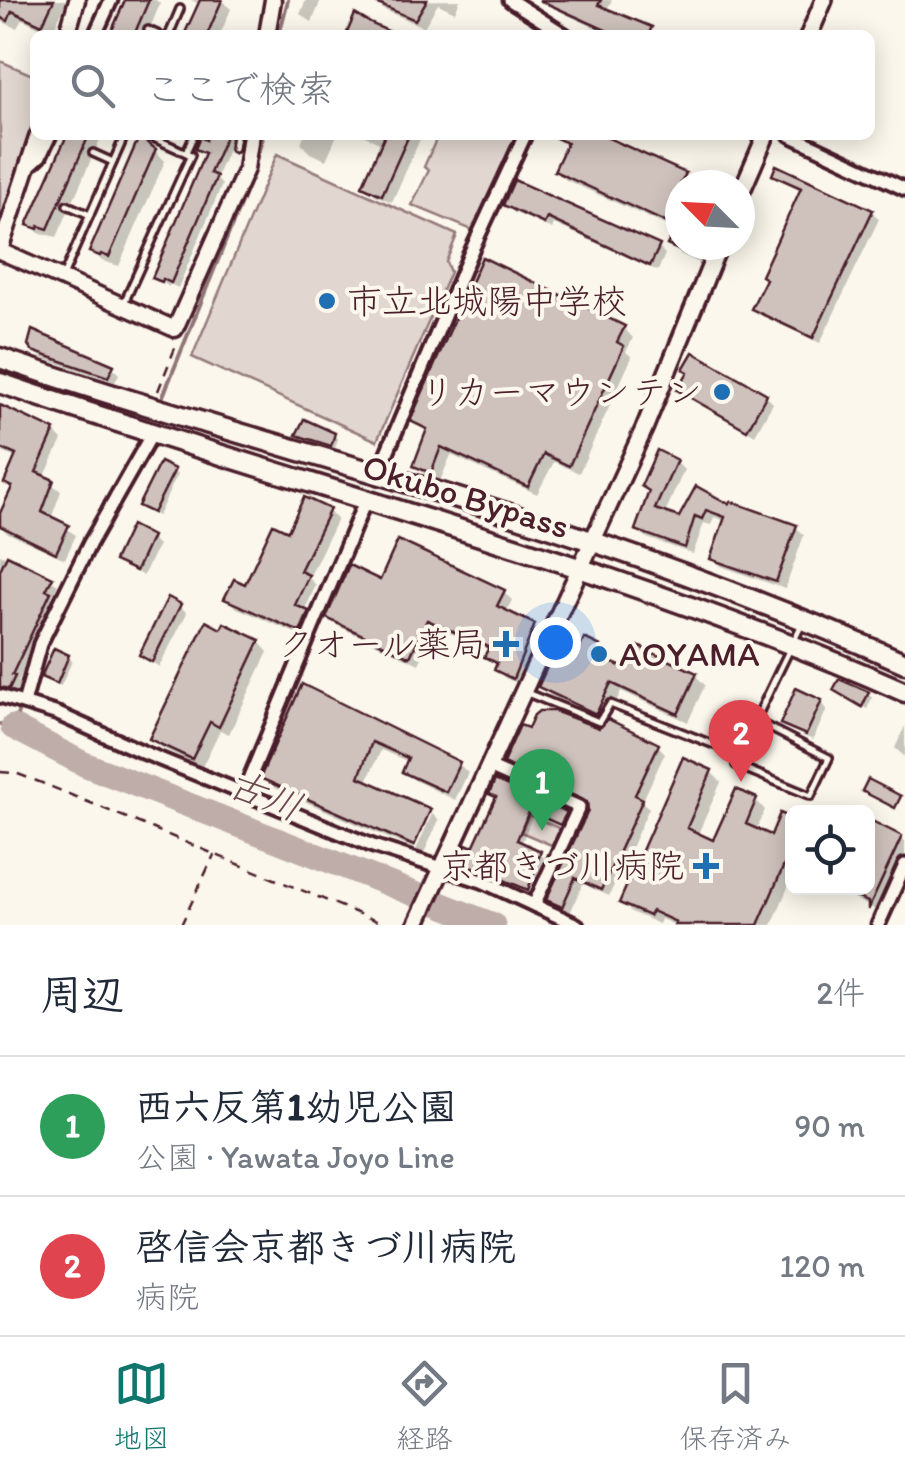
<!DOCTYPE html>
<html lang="ja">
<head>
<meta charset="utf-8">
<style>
  body { margin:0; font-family:Itim,"Klee One",sans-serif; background:#f6f6f7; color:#1f2937 }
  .controls { position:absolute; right:30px; bottom:30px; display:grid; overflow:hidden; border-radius:15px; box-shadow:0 5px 25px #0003 }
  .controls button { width:90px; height:90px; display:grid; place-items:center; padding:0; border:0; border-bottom:2px solid #e0e1e3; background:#fff; color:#1f2937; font:50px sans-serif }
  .compass { position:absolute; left:665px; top:170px; width:90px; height:90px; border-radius:50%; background:#fff; box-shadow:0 5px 25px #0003; rotate:294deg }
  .you { position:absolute; left:555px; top:642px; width:35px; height:35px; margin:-25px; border:8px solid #fff; border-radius:50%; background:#1a73e8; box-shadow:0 0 0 15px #1a73e833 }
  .badge { display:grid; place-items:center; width:65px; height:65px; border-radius:50%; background:#0f766e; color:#fff; font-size:32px; font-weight:700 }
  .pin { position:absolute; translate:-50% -82px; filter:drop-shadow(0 2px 5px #0008) }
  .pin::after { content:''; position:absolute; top:52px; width:35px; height:30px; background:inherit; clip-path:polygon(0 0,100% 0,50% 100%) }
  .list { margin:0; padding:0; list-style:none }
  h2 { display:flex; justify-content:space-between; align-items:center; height:130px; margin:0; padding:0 40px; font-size:42px }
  h2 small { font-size:32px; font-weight:400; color:#747a83 }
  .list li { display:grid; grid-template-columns:65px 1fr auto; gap:30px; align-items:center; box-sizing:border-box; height:140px; padding:0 40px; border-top:2px solid #e0e1e3 }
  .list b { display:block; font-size:38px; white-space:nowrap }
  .list p { margin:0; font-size:32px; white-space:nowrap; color:#747a83 }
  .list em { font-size:32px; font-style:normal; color:#747a83 }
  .icon { flex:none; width:55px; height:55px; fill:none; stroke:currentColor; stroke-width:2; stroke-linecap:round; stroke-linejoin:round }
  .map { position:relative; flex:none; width:905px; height:925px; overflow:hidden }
  .search { position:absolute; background:#fff; box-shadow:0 5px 25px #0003; left:30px; right:30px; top:30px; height:110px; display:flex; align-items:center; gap:25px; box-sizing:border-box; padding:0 35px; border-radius:15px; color:#747a83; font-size:38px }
  .sheet { height:410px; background:#fff }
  nav { display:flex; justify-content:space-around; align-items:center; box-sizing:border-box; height:140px; border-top:2px solid #e0e1e3; background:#fff; font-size:28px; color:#747a83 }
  nav a { display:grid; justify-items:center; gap:5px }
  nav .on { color:#0f766e }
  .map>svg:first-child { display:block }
  .green { fill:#e2d7d0; stroke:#967b7e; stroke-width:2.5 }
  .shadow { fill:#0003 }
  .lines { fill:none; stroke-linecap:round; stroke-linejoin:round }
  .stream { stroke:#907477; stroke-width:4 }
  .river { stroke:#bfadaa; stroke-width:25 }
  .building { fill:#cfc2bc; stroke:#4a1f2b; stroke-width:2.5 }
  .service-casing { stroke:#4a1f2b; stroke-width:12 }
  .minor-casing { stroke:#4a1f2b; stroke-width:19 }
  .tertiary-casing { stroke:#4a1f2b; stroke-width:21 }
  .secondary-casing { stroke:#4a1f2b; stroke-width:22 }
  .trunk-casing { stroke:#4a1f2b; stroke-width:25 }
  .path { stroke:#4a1f2b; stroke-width:2.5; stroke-dasharray:10 8; stroke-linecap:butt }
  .service { stroke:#fbf7ec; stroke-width:5 }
  .minor { stroke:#fbf7ec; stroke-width:11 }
  .tertiary { stroke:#fbf7ec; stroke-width:14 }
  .secondary { stroke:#fbf7ec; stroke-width:15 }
  .trunk { stroke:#fbf7ec; stroke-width:18 }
  .poi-dot { fill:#1f6fb2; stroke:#fbf7ec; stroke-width:4 }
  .labels { text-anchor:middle; stroke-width:8; stroke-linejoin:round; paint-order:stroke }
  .poi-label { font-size:35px; fill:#4a1f2b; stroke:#fbf7ec; text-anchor:end }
  .street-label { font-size:35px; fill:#4a1f2b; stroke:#fbf7ec }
  .water-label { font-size:38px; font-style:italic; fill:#6d4a51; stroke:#fbf7ec }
</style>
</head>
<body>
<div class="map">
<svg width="905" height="925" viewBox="0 0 905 925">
  <rect width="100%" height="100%" fill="#fbf7ec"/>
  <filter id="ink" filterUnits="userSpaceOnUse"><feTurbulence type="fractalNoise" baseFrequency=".01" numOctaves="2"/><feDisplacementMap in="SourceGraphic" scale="20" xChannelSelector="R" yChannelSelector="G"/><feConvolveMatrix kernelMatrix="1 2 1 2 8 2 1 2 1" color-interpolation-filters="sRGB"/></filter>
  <g filter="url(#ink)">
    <g class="green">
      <path d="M0,61L35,76V115L0,228Z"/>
      <path d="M438,135H516L472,230L412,205L429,170L424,167Z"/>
      <path d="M277,154L457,235L446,262L450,272L377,441L192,357Z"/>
      <path d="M529,815L563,830L556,847L521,832Z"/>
    </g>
    <g class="shadow">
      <path d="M0,0H67L52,33L22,19L17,28L0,21Z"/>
      <path d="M129,0H156L160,4L147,35H113Z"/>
      <path d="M191,0H222L231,9L220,35H187L200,4Z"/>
      <path d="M306,0H321L312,22L300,14Z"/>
      <path d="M460,0L455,12L438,4L424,27L384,10L375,1Z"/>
      <path d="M560,0H612L606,11L658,35H611L565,14L557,6Z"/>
      <path d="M69,135H102L57,237L39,233L30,224Z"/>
      <path d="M142,135H166L164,139L156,137L149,144L165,161L119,266L102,261L92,251Z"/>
      <path d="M211,135H227L232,140L216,178L222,185L178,288L170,284L169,287L155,277L205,155L198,148L207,143Z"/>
      <path d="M304,135H337L326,160L310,153L301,143Z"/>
      <path d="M363,135H422L392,202L375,195L365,185L383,145Z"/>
      <path d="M596,135L685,176L694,184L680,185V245H713L704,265L680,254L671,245L678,231L566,180L557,171L568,146L557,135Z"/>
      <path d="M775,174L872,212L879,219L820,343L761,315L754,308L803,191Z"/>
      <path d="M506,205L658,247L665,254L658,271L554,224L552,229L513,212Z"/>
      <path d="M624,328L633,338L626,352L632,357L579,473L554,462L537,494L451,455L440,481L425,475L416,465L428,433L413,421Z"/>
      <path d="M34,350L112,367L119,374L115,382L42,358Z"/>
      <path d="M680,389L766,396L773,403L755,435Z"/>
      <path d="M0,407L54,432L62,440L44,478L61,491L51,519L76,535L65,559L6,532L0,525L14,490L7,483L18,459L0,451Z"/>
      <path d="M299,434L333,435L338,439L335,448Z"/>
      <path d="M676,462L684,470L664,515L681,520L697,489L731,507L796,527L804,535L785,589L721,566L713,558L726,521L714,517L711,525L704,523L693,554L647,538L638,530L651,493L644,486Z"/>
      <path d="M173,471L177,475L158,516L146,510L141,505Z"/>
      <path d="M328,511L337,519L309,578L316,585L304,612L316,622L309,639L235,607L227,599L246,588L289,535Z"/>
      <path d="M151,538L158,545L143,576L117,560Z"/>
      <path d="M0,554L51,579L58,585L52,597L56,600L18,682L20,685L16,694L0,688Z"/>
      <path d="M381,583L503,592L512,600L506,613L534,626L542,635L522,685L505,678L497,670L498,667L487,657L490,650L436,627L419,664L338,626L329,618Z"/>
      <path d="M180,606L187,613L159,667L142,655Z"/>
      <path d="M259,642L268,652L229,734L220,730L202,767L162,748L152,738Z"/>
      <path d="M599,648L609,657L607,663L628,672L695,675L705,685L688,722L621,691L607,722L658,746L665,753L642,802L649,808L609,896L583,884L570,913L549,900L590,811V806L513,770L506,762L599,731L608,723L551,696L541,686L581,652Z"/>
      <path d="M68,657L72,661L61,686L48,681L44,677Z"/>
      <path d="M304,687L459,764L468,773L455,800L414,780L405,771L409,762L381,750L368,779L369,784L430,812L411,848L272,787L263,778Z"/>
      <path d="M840,694H868L872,698L867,709Z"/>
      <path d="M820,702L827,709L813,740L790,730L783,723Z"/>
      <path d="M905,726V757L895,748Z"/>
      <path d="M711,772L721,782L698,834L715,843L756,800L765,810L756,831L772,838L782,816L792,821V878L772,925H675L661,919L659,924L631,912L622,902Z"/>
      <path d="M492,794L565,814L569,818L565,828L534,813L521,844L544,857L532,893L466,862L496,798Z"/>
      <path d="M432,814L439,820L424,853L416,850Z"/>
      <path d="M868,822L905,842V859L880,912L833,888H868Z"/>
    </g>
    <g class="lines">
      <g class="stream">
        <path d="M279,35L288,0"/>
        <path d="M161,401L252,176L263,135"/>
        <path d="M0,724L13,727L21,704"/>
      </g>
      <path class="river" d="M13,727L84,764L493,925"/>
    </g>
    <g class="building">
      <path d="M0,0H54L42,25L12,11L8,21L0,17Z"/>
      <path d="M125,0H149L134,35H110Z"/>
      <path d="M200,0H222L207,35H184Z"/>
      <path d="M369,0H427L415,20Z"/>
      <path d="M539,0H601L598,5L652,27L648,35H609L610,32Z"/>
      <path d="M355,14L372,24L397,35H346Z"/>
      <path d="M67,135H89L48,229L39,226L38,229L27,225Z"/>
      <path d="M208,135H226L210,173L217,176L171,283L163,279L162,282L152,278L205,153L195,149L200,137L206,140Z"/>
      <path d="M385,135H409L382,195L362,186Z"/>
      <path d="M550,135H602L686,173L680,185V245H700L695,257L667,245L676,227L554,171L567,143Z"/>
      <path d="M139,137L156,149L109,257L101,254L100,256L89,252Z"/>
      <path d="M776,165L873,210L813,338L751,309L766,279L761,276L801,188L772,175Z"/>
      <path d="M514,180L660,245L650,266L547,218L544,224L503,205Z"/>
      <path d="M482,257L625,326L617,342L624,346L569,466L544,454L528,487L441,447L431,473L413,466L427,429L410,421Z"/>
      <path d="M32,330L114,365L108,377L32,351L28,345Z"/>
      <path d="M693,352L767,394L747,430L677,390L688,372L683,369Z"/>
      <path d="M0,405L55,430L36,472L54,480L42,512L69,525L56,553L0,526V513L12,487L4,483L16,455L0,448Z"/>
      <path d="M304,419L335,433L331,446L296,435Z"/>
      <path d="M657,450L677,460L655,509L679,517L696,486L729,504L730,501L797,525L776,582L710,559L725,517L706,510L702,519L695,516L685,548L635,530L649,491L641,486Z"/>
      <path d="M160,462L175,469L153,513L138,506Z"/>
      <path d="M304,497L330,509L300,571L309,575L295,605L309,611L300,632L224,599L234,579L245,584L273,524L288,531Z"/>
      <path d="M131,525L152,536L136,571L114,561Z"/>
      <path d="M398,540L505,590L497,606L535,624L513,679L494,670L497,663L484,657L489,647L427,620L410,657L326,618L349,565L380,580Z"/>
      <path d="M7,555L53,577L46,590L51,592L12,675L15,676L9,689L0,687V570Z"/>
      <path d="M168,597L181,604L152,662L139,655Z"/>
      <path d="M206,621L221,629L224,623L260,640L219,727L210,722L192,759L149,739Z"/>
      <path d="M584,638L601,646L596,656L627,669L638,646L697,673L678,714L611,683L596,714L538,687L560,639L580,648Z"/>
      <path d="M54,648L69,655L57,684L41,677Z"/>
      <path d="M839,679L869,692L862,707L833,690Z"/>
      <path d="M302,684L460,762L446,792L402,772L408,758L372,742L359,777L431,809L414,846L260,778Z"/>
      <path d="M796,688L822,700L806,735L780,724Z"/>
      <path d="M539,711H554L599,728L608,719L659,744L635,795L643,799L601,890L575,878L562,907L546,900L588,811L587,802L503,763L520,725L528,728L534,715Z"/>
      <path d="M683,757L712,770L687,828L713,840L736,789L757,798L746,824L771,835L780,813L792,818V847L758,925H674L676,922L652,911L649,916L619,903Z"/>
      <path d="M868,779L901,796L895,808L862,791Z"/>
      <path d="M495,780L567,812L560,825L529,811L517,840L541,851L528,890L464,863L466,857L462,855L466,844L473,847L496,797L489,794Z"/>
      <path d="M868,819L902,836L868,910V902L835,888H868Z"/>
    </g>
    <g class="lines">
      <defs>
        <g id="service">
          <path d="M148,30L159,35"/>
          <path d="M169,35L180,9"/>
          <path d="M234,148L236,135"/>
          <path d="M186,152L194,135"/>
          <path d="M93,153L113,162"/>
          <path d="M67,205L90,215"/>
          <path d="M64,274L125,135"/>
          <path d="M124,303L191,155L147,135"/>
          <path d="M527,693L599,722L610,704L740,755"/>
          <path d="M756,721L829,758L811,796L736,765C755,718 779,672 801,626"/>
        </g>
        <g id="minor">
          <path d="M510,0L565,35"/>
          <path d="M95,35L111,0"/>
          <path d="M790,135L905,189"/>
          <path d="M30,165L40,156L50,135"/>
          <path d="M378,474L470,254L525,135"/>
          <path d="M0,696L58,714L145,753L373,846L482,881L577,925"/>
          <path d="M24,703L40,644L90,543L153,432"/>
          <path d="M489,767L579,807L534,905"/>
          <path d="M244,792L366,499"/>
          <path d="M878,925L905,865"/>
        </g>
        <g id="tertiary">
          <path d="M67,35L77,0"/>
          <path d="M267,35L273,0"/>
          <path d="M0,250L38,135"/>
          <path d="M0,251L175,329L246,169L251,135"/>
        </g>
        <g id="secondary">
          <path d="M809,35L824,0"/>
          <path d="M740,195L766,135"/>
          <path d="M416,925L644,429L719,245"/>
        </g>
        <g id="trunk">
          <path d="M0,358C196,425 398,475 594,542C700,578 803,618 905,663"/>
          <path d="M0,383C302,487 612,563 905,692"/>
        </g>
      </defs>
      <use href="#service" class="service-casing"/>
      <use href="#minor" class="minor-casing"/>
      <use href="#tertiary" class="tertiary-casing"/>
      <use href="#secondary" class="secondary-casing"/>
      <use href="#trunk" class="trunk-casing"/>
      <g class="path">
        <path d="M158,391L177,343"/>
        <path d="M0,772L15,773L42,783L386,925"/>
        <path d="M181,925L214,855"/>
      </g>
      <use href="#service" class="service"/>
      <use href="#minor" class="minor"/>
      <use href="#tertiary" class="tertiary"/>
      <use href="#secondary" class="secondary"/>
      <use href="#trunk" class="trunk"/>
    </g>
  </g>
  <g class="poi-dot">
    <circle cx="327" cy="301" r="10"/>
    <circle cx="722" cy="392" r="10"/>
    <path d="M501 629h10v10h10v10h-10v10h-10v-10h-10v-10h10z"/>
    <circle cx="599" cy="654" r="10"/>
    <path d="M701 851h10v10h10v10h-10v10h-10v-10h-10v-10h10z"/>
  </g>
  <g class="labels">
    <g class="poi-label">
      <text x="347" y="313" text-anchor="start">市立北城陽中学校</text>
      <text x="702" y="404">リカーマウンテン</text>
      <text x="486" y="656">クオール薬局</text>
      <text x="619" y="666" text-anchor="start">AOYAMA</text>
      <text x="684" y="878">京都きづ川病院</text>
    </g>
    <g class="street-label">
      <text transform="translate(466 496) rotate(17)" y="12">Okubo Bypass</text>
    </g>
    <g class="water-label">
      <text transform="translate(265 795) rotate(22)" y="13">古川</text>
    </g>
  </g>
</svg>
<div class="controls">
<button><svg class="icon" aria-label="locate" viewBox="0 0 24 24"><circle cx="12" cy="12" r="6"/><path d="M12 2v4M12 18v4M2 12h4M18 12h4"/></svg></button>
</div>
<svg class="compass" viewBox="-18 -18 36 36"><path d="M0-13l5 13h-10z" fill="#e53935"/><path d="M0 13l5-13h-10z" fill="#747a83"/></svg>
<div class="you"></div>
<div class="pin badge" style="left:542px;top:831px;background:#2e9e5b">1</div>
<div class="pin badge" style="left:741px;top:782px;background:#e0444e">2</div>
<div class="search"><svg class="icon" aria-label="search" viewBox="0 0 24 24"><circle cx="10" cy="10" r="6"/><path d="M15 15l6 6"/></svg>ここで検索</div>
</div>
<section class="sheet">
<h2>周辺<small>2件</small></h2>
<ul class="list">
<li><span class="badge" style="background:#2e9e5b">1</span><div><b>西六反第1幼児公園</b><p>公園 · Yawata Joyo Line</p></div><em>90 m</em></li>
<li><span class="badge" style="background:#e0444e">2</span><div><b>啓信会京都きづ川病院</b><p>病院</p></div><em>120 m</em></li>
</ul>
</section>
<nav>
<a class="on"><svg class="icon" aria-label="map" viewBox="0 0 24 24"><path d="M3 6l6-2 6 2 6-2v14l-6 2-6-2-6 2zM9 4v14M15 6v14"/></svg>地図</a>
<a><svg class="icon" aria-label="directions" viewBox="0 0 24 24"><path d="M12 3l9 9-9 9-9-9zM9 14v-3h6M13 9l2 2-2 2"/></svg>経路</a>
<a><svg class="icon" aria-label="saved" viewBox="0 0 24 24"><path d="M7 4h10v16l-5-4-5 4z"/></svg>保存済み</a>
</nav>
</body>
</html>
